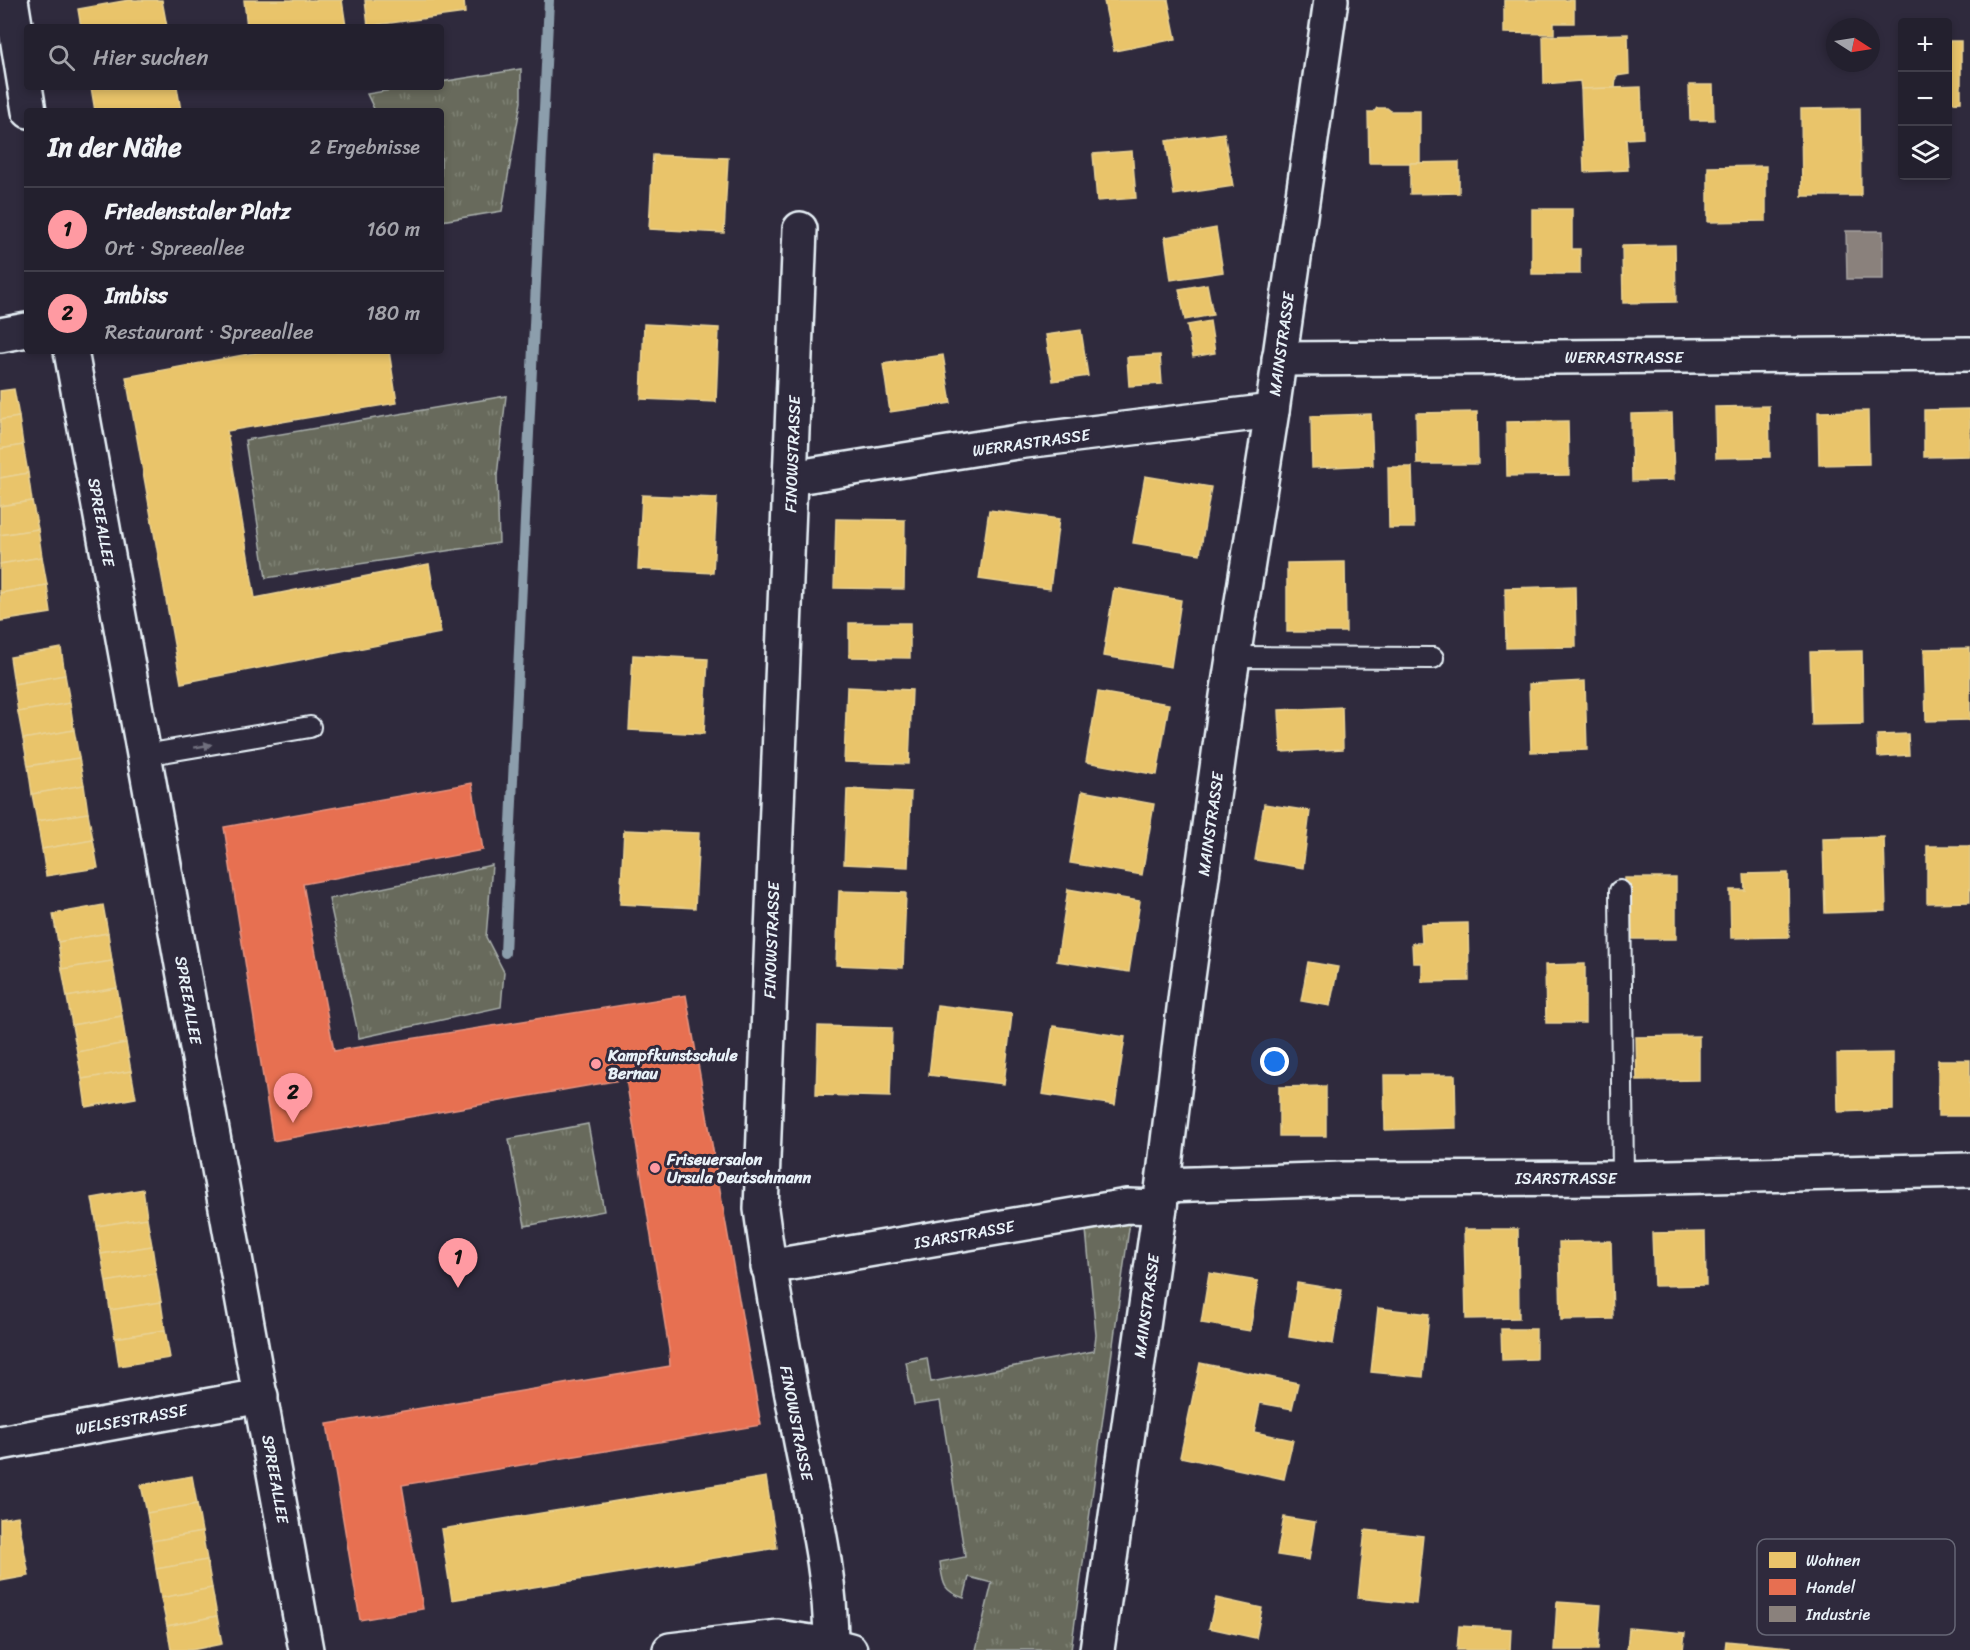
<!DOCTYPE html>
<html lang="de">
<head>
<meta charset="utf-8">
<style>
  body { margin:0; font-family:Sriracha,sans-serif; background:#2b2836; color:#f1f3f6 }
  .controls { position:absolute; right:18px; top:18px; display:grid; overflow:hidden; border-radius:6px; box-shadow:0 3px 9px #0003 }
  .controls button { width:54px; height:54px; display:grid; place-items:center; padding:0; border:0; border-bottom:2px solid #403e4a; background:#23202e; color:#f1f3f6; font:30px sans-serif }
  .compass { position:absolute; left:1826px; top:18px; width:54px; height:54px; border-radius:50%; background:#23202e; box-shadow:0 3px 9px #0003; rotate:102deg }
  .you { position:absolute; left:1275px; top:1062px; width:21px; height:21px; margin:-15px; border:4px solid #fff; border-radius:50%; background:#1a73e8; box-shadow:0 0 0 9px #1a73e833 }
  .badge { display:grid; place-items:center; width:39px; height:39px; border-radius:50%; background:#ff9aa2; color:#111; font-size:20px; font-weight:700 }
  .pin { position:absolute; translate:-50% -50px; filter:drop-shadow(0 2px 3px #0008) }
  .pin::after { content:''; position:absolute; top:32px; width:21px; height:18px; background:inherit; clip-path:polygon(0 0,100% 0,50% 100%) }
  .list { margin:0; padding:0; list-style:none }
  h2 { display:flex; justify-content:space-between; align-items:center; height:78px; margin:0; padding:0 24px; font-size:26px }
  h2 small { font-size:20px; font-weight:400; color:#a3a3aa }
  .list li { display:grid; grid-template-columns:39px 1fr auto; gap:18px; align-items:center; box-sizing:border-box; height:84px; padding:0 24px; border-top:2px solid #403e4a }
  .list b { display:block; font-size:22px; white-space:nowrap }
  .list p { margin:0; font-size:20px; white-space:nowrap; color:#a3a3aa }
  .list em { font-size:20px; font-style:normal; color:#a3a3aa }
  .icon { flex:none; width:33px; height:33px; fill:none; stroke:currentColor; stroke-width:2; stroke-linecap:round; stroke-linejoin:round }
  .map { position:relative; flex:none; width:1970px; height:1650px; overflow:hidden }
  .search { position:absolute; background:#23202e; box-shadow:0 3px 9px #0003; left:24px; top:24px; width:420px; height:66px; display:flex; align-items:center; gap:15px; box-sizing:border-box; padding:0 21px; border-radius:6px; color:#a3a3aa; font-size:22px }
  .panel { position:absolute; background:#23202e; box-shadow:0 3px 9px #0003; left:24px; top:108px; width:420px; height:246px; border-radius:6px }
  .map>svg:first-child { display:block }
  .grass { fill:url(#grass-tufts); stroke:#a8aeaa; stroke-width:1.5 }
  .homes { fill:#e9c46a; stroke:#e9d295; stroke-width:1.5 }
  .shops { fill:#e76f51; stroke:#e79683; stroke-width:1.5 }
  .industry { fill:#8a817c; stroke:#a6a3a1; stroke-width:1.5 }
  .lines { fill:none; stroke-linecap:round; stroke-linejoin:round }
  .stream { stroke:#8c9eac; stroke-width:10 }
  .service-casing { stroke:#e8f1f8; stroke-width:24 }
  .minor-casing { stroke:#e8f1f8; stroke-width:38 }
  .service { stroke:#2f2a3d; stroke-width:20 }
  .minor { stroke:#2f2a3d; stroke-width:33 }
  .oneway { fill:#70707e }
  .poi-dot { fill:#ff9aa2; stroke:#2f2a3d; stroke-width:2 }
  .labels { text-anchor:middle; stroke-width:6; stroke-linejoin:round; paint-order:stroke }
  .street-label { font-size:16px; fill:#e8f1f8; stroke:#2f2a3d }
  .poi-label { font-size:16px; font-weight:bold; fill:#e8f1f8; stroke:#2f2a3d; text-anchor:start }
  .key { fill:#2f2a3d; stroke:#666675; stroke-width:1.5 }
  .key-label { font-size:16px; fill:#e8f1f8 }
</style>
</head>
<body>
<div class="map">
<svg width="1970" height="1650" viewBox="0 0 1970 1650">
  <defs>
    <pattern id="grass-tufts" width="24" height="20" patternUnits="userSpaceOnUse" patternTransform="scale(1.5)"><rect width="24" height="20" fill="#686b5c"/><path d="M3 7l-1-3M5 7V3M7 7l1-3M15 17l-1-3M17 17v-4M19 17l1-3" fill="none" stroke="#7e8174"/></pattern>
  </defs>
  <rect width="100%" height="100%" fill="#2f2a3d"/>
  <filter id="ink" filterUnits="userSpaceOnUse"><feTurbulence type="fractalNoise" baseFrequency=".0167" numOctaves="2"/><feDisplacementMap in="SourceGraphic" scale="12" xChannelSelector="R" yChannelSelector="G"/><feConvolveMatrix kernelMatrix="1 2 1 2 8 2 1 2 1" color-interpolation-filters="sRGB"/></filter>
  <g filter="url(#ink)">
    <g class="grass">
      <path d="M521,69V102L502,211L441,221V111H375L367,94L409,87H441V82Z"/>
      <path d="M506,396L497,476L499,543L266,578L245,440Z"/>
      <path d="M492,865L486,937L504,972L501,1007L359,1038L329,899Z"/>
      <path d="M588,1124L604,1211L525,1226L509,1139Z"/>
      <path d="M1130,1221L1071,1650H976L992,1583L969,1577L964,1598C942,1591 943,1583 940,1562L965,1557L940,1401L914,1405L906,1362L927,1358L931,1382L1094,1351L1096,1335L1086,1230Z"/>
    </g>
    <g class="homes">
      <path d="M129,0H162L167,27H81L78,9Z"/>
      <path d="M244,0H342L346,27H247Z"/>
      <path d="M365,0H464L465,13L368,26Z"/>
      <path d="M1108,0H1168L1176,39L1114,51L1104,1Z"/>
      <path d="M1504,0H1574V23H1554V34L1504,33Z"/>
      <path d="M1628,34L1629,74L1616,76L1615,88L1581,89L1580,81L1544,84L1543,36Z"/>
      <path d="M1948,41H1961V102L1948,103Z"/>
      <path d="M1689,85H1713L1714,120H1690Z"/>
      <path d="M91,87H177L181,111H95Z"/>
      <path d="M1641,87L1643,138L1626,139L1628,170L1584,172L1581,89Z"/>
      <path d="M1377,108H1387L1391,111H1420V163H1369L1368,112H1374Z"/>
      <path d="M1860,108L1861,196H1802L1801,109Z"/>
      <path d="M1224,133L1233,186L1174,195L1166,141Z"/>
      <path d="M1132,151L1136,198L1097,201L1093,154Z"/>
      <path d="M653,155L728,158L724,233L649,229Z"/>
      <path d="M1459,162V193L1410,194V163Z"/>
      <path d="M1766,166V221L1708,222V167Z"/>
      <path d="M1532,209H1572V249H1580V274H1532Z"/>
      <path d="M1216,228L1223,272L1171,280L1165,237Z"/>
      <path d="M1675,245L1676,302L1623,303L1622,246Z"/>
      <path d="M1207,284L1213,315L1185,320L1179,289Z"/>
      <path d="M1210,321L1215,353L1193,357L1187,325Z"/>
      <path d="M644,324L719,328L716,402L641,399Z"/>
      <path d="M1081,330L1088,376L1053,381L1046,335Z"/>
      <path d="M264,351H389L397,403L227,431L255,598L429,564L441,633L181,683L126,377Z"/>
      <path d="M943,355L951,403L890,412L883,364Z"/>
      <path d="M1160,355L1162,384L1129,386L1127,357Z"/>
      <path d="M14,389L19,417L0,420V391Z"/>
      <path d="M1769,406L1770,457L1716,458L1715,407Z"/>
      <path d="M1970,409V456L1924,457V410Z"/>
      <path d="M1868,411L1869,464L1819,465L1818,412Z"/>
      <path d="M1477,412L1478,464H1417L1416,413Z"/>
      <path d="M1672,413L1674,480L1632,481L1631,414Z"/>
      <path d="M1371,414L1373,465L1312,468L1311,416Z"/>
      <path d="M19,417L23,445L0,449V420Z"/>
      <path d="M1568,421L1569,475L1507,476L1506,422Z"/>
      <path d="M23,445L28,473L0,478V449Z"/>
      <path d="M1388,467H1412L1414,528H1389Z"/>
      <path d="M28,473L32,501L0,506V478Z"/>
      <path d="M1145,476L1211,487L1200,554L1133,543Z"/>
      <path d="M642,495L717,498L713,573L638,569Z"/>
      <path d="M32,501L38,529L0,535V506Z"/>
      <path d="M989,510L1059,519L1050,589L979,579Z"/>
      <path d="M836,519L905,520L904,589L834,588Z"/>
      <path d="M38,529L42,557L0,564V535Z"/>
      <path d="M42,557L47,585L0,593V564Z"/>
      <path d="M1345,562L1346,632H1287V563Z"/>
      <path d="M47,585L51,613L0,621V593Z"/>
      <path d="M1575,586L1576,647L1506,648L1505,588Z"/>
      <path d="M1114,588L1181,600L1171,667L1103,656Z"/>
      <path d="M849,623H910V658L849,657Z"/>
      <path d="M61,648L65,675L14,684L10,657Z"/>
      <path d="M1970,648V720L1926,721L1924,649Z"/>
      <path d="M1862,651L1863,724L1812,725L1810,652Z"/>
      <path d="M633,655L708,659L704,734L629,730Z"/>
      <path d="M65,675L70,703L18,712L14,684Z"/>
      <path d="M1585,681L1587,750L1531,752L1529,684Z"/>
      <path d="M847,687L912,690L909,764L844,762Z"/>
      <path d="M1098,692L1169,704L1157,775L1086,762Z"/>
      <path d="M70,703L74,730L23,739L18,712Z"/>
      <path d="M1342,707L1343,749L1281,752L1279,710Z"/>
      <path d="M74,730L79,758L28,766L23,739Z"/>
      <path d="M1908,734L1909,755L1878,757L1877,735Z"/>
      <path d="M79,758L84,785L32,794L28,766Z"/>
      <path d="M84,785L88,813L37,821L32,794Z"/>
      <path d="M847,789L911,792L908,867L844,864Z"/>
      <path d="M1082,791L1154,804L1142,875L1070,863Z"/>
      <path d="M1264,804L1310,811L1303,868L1255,860Z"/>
      <path d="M88,813L93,840L42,849L37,821Z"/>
      <path d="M624,830L699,833L695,908L620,904Z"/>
      <path d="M1884,837L1886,911L1825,913L1823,839Z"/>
      <path d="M93,840L98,868L46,876L42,849Z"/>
      <path d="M1927,846H1970V902L1927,903Z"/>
      <path d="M1788,873L1789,937L1731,938L1730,890H1745L1744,874Z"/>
      <path d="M1625,878H1676V939H1626Z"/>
      <path d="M1068,889L1140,901L1129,972L1057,961Z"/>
      <path d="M839,891L906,893L903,968L836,965Z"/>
      <path d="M103,905L108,933L58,942L53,914Z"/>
      <path d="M1468,923L1469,981L1422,982V963H1413L1412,943H1422L1421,924Z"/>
      <path d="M108,933L112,961L62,969L58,942Z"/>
      <path d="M112,961L117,988L67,997L62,969Z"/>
      <path d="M1308,962L1338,967L1330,1006L1301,1001Z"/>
      <path d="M1585,964V1023H1546L1545,965Z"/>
      <path d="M117,988L122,1016L72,1025L67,997Z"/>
      <path d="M937,1005L1012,1014L1004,1084L929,1075Z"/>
      <path d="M122,1016L126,1043L77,1052L72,1025Z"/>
      <path d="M818,1026L892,1028L890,1097L816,1095Z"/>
      <path d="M1053,1026L1125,1037L1115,1105L1042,1094Z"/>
      <path d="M1699,1036V1080L1637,1081L1636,1037Z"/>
      <path d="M126,1043L131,1071L82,1079L77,1052Z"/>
      <path d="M1893,1053V1110L1838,1112L1837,1054Z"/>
      <rect x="1938" y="1060" width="32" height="56"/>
      <path d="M131,1071L136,1098L86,1107L82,1079Z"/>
      <path d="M1384,1075H1455L1456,1128L1385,1130Z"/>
      <path d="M1326,1086V1136H1279V1087Z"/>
      <path d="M143,1189L147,1218L97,1226L92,1198Z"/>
      <path d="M147,1218L152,1246L101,1254L97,1226Z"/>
      <path d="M1464,1229H1518L1519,1318L1466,1319Z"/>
      <path d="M1705,1232L1706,1285L1654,1286L1652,1233Z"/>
      <path d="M1611,1241L1613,1319L1561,1320L1559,1242Z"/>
      <path d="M152,1246L156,1273L106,1282L101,1254Z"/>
      <path d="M156,1273L161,1302L110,1310L106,1282Z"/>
      <path d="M1209,1273L1258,1281L1250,1331L1201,1323Z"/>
      <path d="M1297,1283L1342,1290L1333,1344L1289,1337Z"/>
      <path d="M161,1302L165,1330L115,1338L110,1310Z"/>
      <path d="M1378,1308L1429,1314L1423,1377L1371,1372Z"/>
      <path d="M1501,1329H1536V1359L1502,1360Z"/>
      <path d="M165,1330L170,1358L119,1366L115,1338Z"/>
      <path d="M1200,1363L1298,1383L1292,1409L1260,1403L1254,1432L1293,1440L1284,1479L1180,1457Z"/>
      <path d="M192,1476L197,1504L147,1513L141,1485Z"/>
      <path d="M766,1477L777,1548L452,1600L441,1529Z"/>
      <path d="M197,1504L202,1532L152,1541L147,1513Z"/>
      <path d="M18,1516L29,1576L0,1581V1519Z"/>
      <path d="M1284,1517L1315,1522L1309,1560L1277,1555Z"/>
      <path d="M1365,1530L1423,1536L1416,1604L1358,1598Z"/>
      <path d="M202,1532L207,1560L156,1569L152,1541Z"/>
      <path d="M207,1560L212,1588L161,1598L156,1569Z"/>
      <path d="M212,1588L217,1616L167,1626L161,1598Z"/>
      <path d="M1216,1598L1262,1608L1256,1638L1209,1628Z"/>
      <path d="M1557,1602L1601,1605L1598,1650H1554Z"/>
      <path d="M217,1616L222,1644L192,1650H171L167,1626Z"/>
      <path d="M1459,1626L1511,1629L1510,1650H1457Z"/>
      <path d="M1629,1628L1685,1633L1683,1650H1627Z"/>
      <path d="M1726,1641L1791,1647V1650H1725Z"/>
    </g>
    <path class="shops" d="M472,783L483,850L303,884L334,1051L686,995L761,1425L402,1485L423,1609L360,1620L327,1424L670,1366L669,1350L626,1079L273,1141L224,827Z"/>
    <path class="industry" d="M1846,231H1883V279H1847Z"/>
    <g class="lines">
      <path class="stream" d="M505,953L549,0"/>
      <defs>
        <g id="service">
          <path d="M1233,657L1433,658"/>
          <path d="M145,755L310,727"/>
          <path d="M1620,891L1623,1178"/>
        </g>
        <g id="minor">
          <path d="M11,0L29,111"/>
          <path d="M800,229L761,1209C772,1291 787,1371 803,1452C816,1517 831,1578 831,1645"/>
          <path d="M0,335L27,330"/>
          <path d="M71,351L306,1650"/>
          <path d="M1279,359L1970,354"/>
          <path d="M791,478L1017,442L1272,411"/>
          <path d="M1163,1185L1344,1179L1623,1178L1970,1170"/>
          <path d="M768,1267L1127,1206L1160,1207"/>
          <path d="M0,1443L261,1396"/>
          <path d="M670,1650L778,1637L831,1645L850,1650"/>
          <path d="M1097,1650L1160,1207L1186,992L1227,696L1272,411L1331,0"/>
        </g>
      </defs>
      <use href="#service" class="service-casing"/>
      <use href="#minor" class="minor-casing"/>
      <use href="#service" class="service"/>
      <use href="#minor" class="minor"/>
    </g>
    <defs><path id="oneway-solid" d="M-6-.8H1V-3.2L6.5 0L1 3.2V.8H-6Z" transform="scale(1.5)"/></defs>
    <use class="oneway" href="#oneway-solid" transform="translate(203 746) rotate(-10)"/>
  </g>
  <g class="poi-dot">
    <circle cx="596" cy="1064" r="6"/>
    <circle cx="655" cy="1168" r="6"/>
  </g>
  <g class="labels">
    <g class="street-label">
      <text transform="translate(1281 344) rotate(-82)" y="6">MAINSTRASSE</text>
      <text x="1624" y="363">WERRASTRASSE</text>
      <text transform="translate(1031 442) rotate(-8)" y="6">WERRASTRASSE</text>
      <text transform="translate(792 454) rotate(-88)" y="6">FINOWSTRASSE</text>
      <text transform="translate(102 522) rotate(80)" y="6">SPREEALLEE</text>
      <text transform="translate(1210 824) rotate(-82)" y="6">MAINSTRASSE</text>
      <text transform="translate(771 940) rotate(-88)" y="6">FINOWSTRASSE</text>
      <text transform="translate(189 1000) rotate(80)" y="6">SPREEALLEE</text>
      <text x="1566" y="1184">ISARSTRASSE</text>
      <text transform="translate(964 1234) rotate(-10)" y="6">ISARSTRASSE</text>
      <text transform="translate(1146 1306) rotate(-82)" y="6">MAINSTRASSE</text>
      <text transform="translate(131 1419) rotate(-10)" y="6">WELSESTRASSE</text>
      <text transform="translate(797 1423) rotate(79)" y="6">FINOWSTRASSE</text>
      <text transform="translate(276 1479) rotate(80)" y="6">SPREEALLEE</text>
    </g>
    <g class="poi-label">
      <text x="608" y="1061">Kampfkunstschule<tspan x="608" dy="18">Bernau</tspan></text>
      <text x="667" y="1165">Friseuersalon<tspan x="667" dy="18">Ursula Deutschmann</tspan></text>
    </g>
  </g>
  <rect x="1757" y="1539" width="198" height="96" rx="9" class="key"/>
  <rect x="1769" y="1552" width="27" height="16" fill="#e9c46a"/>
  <rect x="1769" y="1579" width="27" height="16" fill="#e76f51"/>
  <rect x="1769" y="1606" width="27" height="16" fill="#8a817c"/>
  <g class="key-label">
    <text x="1806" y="1566">Wohnen</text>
    <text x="1806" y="1593">Handel</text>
    <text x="1806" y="1620">Industrie</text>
  </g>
</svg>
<div class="controls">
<button>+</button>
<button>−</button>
<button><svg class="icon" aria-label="layers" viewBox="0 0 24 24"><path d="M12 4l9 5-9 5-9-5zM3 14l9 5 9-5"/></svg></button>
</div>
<svg class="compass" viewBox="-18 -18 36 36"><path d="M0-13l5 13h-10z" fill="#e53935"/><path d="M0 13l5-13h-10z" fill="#a3a3aa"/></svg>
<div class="you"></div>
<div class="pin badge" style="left:458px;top:1288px">1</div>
<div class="pin badge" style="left:293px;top:1123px">2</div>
<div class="search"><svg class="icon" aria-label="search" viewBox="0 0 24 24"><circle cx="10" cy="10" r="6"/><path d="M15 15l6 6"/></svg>Hier suchen</div>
<section class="panel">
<h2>In der Nähe<small>2 Ergebnisse</small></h2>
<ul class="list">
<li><span class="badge">1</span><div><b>Friedenstaler Platz</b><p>Ort · Spreeallee</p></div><em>160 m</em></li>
<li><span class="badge">2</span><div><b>Imbiss</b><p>Restaurant · Spreeallee</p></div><em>180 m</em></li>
</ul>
</section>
</div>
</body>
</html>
